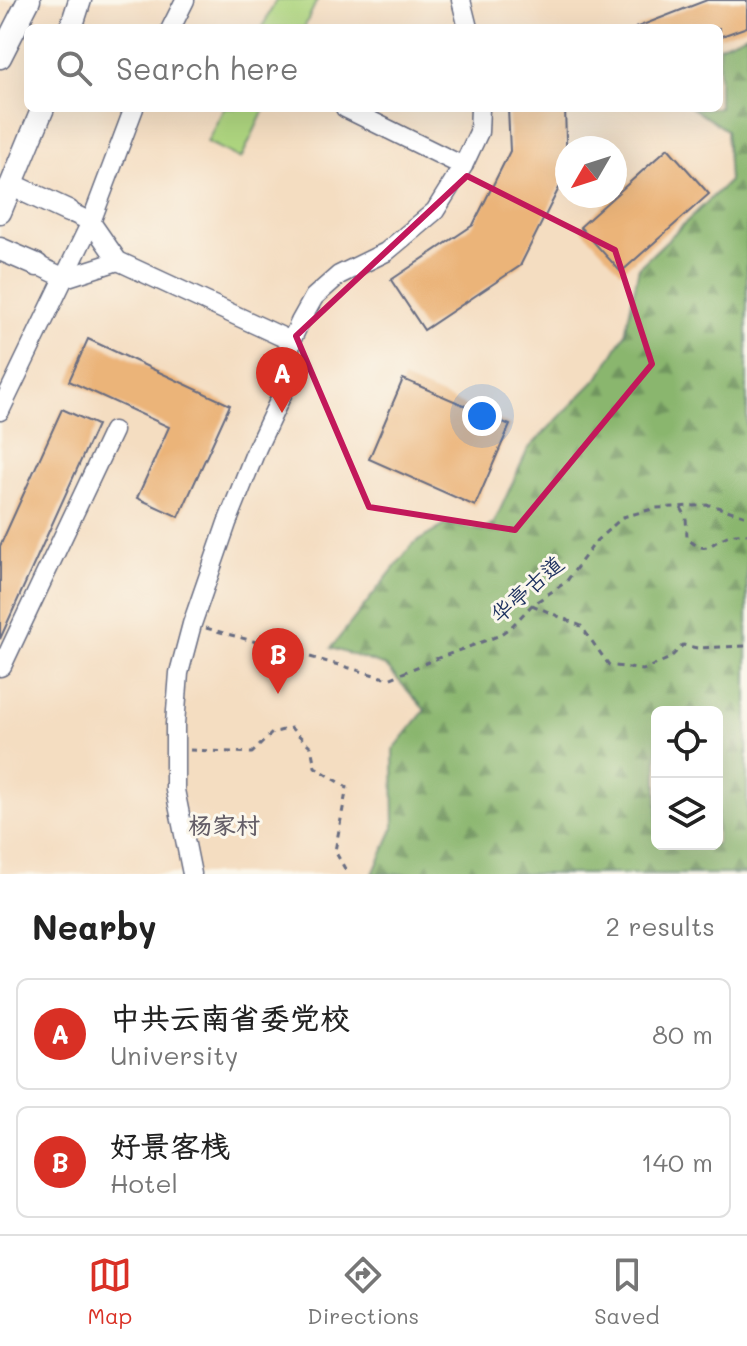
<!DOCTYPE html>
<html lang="en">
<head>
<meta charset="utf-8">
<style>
  body { margin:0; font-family:Mali,"LXGW WenKai TC",sans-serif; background:#f2f2f2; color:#222 }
  .controls { position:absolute; right:24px; bottom:24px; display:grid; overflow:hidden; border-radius:12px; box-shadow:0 8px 32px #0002 }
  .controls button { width:72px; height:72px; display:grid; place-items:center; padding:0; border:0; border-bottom:2px solid #e0e0e0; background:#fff; color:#222; font:40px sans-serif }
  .compass { position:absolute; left:555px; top:136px; width:72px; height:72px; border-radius:50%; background:#fff; box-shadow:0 8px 32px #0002; rotate:231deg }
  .you { position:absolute; left:482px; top:416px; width:28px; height:28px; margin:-20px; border:6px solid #fff; border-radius:50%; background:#1a73e8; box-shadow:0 0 0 12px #1a73e833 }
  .badge { display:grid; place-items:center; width:52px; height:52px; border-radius:50%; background:#d93025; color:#fff; font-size:26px; font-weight:700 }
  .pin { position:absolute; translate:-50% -66px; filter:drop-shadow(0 2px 4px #0008) }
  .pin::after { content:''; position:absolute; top:42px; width:28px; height:24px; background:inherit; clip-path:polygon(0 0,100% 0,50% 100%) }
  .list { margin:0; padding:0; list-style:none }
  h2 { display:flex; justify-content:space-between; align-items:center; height:104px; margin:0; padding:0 32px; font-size:34px }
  h2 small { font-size:26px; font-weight:400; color:#767676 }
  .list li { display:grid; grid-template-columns:52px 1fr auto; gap:24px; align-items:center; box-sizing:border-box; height:112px; margin:0 16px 16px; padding:0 16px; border:2px solid #e0e0e0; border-radius:12px }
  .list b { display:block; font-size:30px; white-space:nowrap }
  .list p { margin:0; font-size:26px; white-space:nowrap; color:#767676 }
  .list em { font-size:26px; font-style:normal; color:#767676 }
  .icon { flex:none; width:44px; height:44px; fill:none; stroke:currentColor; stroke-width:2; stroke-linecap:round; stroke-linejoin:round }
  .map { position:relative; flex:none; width:747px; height:874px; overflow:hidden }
  .search { position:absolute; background:#fff; box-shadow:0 8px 32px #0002; left:24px; right:24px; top:24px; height:88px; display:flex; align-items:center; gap:20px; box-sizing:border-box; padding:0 28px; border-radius:12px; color:#767676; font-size:30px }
  .sheet { height:360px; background:#fff }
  nav { display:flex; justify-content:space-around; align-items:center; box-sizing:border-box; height:112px; border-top:2px solid #e0e0e0; background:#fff; font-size:22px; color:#767676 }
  nav a { display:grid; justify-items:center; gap:4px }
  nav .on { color:#d93025 }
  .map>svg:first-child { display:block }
  .green { fill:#aed57f; stroke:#64826e; stroke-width:2 }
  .forest { fill:url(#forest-firs); stroke:#527266; stroke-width:2; fill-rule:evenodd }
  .building { fill:#ebb479 }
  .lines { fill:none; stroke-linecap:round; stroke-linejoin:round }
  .minor-casing { stroke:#676c81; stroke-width:21 }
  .major-casing { stroke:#676c81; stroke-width:25 }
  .path { stroke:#676c81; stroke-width:3; stroke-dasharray:6 6; stroke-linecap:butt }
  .minor { stroke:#fff; stroke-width:18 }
  .major { stroke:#fff; stroke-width:22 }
  .marked { fill:none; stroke:#c2185b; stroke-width:6; stroke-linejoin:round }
  .labels { text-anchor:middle; stroke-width:6; stroke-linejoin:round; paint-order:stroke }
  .street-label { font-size:22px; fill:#1b2f5e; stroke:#fbf7ec }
  .neighbourhood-label { font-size:24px; font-weight:bold; fill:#645e67; stroke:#fbf7ec }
</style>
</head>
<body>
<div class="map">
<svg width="747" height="874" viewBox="0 0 747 874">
  <defs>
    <pattern id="forest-firs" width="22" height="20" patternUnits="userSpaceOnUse" patternTransform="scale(2)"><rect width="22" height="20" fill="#8ab66e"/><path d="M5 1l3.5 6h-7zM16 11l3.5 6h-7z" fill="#70945e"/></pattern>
  </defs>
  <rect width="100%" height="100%" fill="#fbf7ec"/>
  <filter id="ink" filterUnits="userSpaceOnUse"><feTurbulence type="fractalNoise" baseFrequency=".0125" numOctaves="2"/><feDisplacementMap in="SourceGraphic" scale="16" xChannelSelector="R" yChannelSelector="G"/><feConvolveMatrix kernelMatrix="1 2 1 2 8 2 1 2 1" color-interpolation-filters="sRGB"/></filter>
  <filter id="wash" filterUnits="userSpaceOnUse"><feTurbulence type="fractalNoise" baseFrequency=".006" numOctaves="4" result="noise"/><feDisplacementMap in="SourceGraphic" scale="32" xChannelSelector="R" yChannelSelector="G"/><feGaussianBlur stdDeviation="1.8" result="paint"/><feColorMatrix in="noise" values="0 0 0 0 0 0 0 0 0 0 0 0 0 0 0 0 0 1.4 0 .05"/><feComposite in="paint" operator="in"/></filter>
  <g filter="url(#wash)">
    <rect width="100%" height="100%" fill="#f4ddc1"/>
    <g class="green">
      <path d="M276,0H317L304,28H262Z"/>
      <path d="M224,108H265L241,159L207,142Z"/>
    </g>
    <path class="forest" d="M747,34V874H373L394,827L393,750L425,710L386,666L331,648L413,544L447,524L483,531L494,523L528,449L599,377L625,334L639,267L729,181L726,130L692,108H719V46ZM657,712H717V844H657Z"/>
    <g id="blocks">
      <g class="building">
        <path d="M707,0H747V27L719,37V28H635Z"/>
        <path d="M508,108H565L567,172L520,266L424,330L391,280L473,225L510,151Z"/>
        <path d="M668,148L709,194L621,272L580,227Z"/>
        <path d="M88,339L230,405L179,517L137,498L169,427L69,381Z"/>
        <path d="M403,379L510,425L475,506L369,459Z"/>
        <path d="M62,409L97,425L0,639V546Z"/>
      </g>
    </g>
  </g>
  <g filter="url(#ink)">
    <use href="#blocks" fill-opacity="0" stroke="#676c81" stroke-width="2"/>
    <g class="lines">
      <defs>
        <g id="minor">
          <path d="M461,0L468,28"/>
          <path d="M171,28L185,0"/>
          <path d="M345,108L463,166"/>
          <path d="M68,211L91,222L118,261L291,341"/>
          <path d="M37,265L65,278L118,261"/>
          <path d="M0,411L91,222L134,108"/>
          <path d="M0,667L2,666L113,431"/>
          <path d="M192,874L175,790V724L179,673L192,624L227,523L257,448L286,386L291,341L300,322L314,297L339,275L386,252L435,211L463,166L479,132L480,108"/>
        </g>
        <g id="major">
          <path d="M71,28L80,0"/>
          <path d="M0,57L29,0"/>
          <path d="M4,194L12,185L68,211"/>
          <path d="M0,212L43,108"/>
          <path d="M0,249L37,265"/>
        </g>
      </defs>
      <use href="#minor" class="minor-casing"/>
      <use href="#major" class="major-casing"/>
      <g class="path">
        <path d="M681,508L686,516L687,538C706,556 709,544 727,536C733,533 740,534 747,534"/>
        <path d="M532,605L581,626L609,665L643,670L670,658L683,645L697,648L747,646"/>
        <path d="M206,628L389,679L433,660L498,636L512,626L532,605L566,582L597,540L623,517L656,508L710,505L747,516"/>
        <path d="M190,750L252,753L272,733L291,728L311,747L315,767L347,787L335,851L348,874"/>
      </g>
      <use href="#minor" class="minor"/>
      <use href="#major" class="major"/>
    </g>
  </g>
  <path class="marked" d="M467,176L615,250L652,364L515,530L369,507L296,336Z"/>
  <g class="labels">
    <g class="street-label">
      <text transform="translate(527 589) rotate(-41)" y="8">华亭古道</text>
    </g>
    <g class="neighbourhood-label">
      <text x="224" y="834">杨家村</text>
    </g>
  </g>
</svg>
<div class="controls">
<button><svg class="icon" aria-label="locate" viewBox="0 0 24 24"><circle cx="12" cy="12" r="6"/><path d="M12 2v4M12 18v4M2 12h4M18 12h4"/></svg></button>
<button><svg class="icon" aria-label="layers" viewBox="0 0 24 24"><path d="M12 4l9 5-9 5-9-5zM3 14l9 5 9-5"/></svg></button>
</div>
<svg class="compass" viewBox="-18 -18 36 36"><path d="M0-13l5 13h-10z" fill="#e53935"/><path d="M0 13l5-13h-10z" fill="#767676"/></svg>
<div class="you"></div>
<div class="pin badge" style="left:282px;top:413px">A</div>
<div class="pin badge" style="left:278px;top:694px">B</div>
<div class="search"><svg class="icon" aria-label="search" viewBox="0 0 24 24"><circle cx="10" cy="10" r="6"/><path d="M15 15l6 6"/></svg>Search here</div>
</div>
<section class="sheet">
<h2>Nearby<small>2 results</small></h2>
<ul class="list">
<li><span class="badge">A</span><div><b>中共云南省委党校</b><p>University</p></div><em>80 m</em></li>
<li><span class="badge">B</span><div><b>好景客栈</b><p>Hotel</p></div><em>140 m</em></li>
</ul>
</section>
<nav>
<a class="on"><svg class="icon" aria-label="map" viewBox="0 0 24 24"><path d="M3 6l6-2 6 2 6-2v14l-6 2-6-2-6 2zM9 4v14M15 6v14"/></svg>Map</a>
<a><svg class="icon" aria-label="directions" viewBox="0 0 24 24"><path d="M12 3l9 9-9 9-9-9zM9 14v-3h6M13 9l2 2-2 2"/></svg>Directions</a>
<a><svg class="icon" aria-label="saved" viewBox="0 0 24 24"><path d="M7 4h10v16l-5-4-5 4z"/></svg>Saved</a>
</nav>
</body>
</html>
